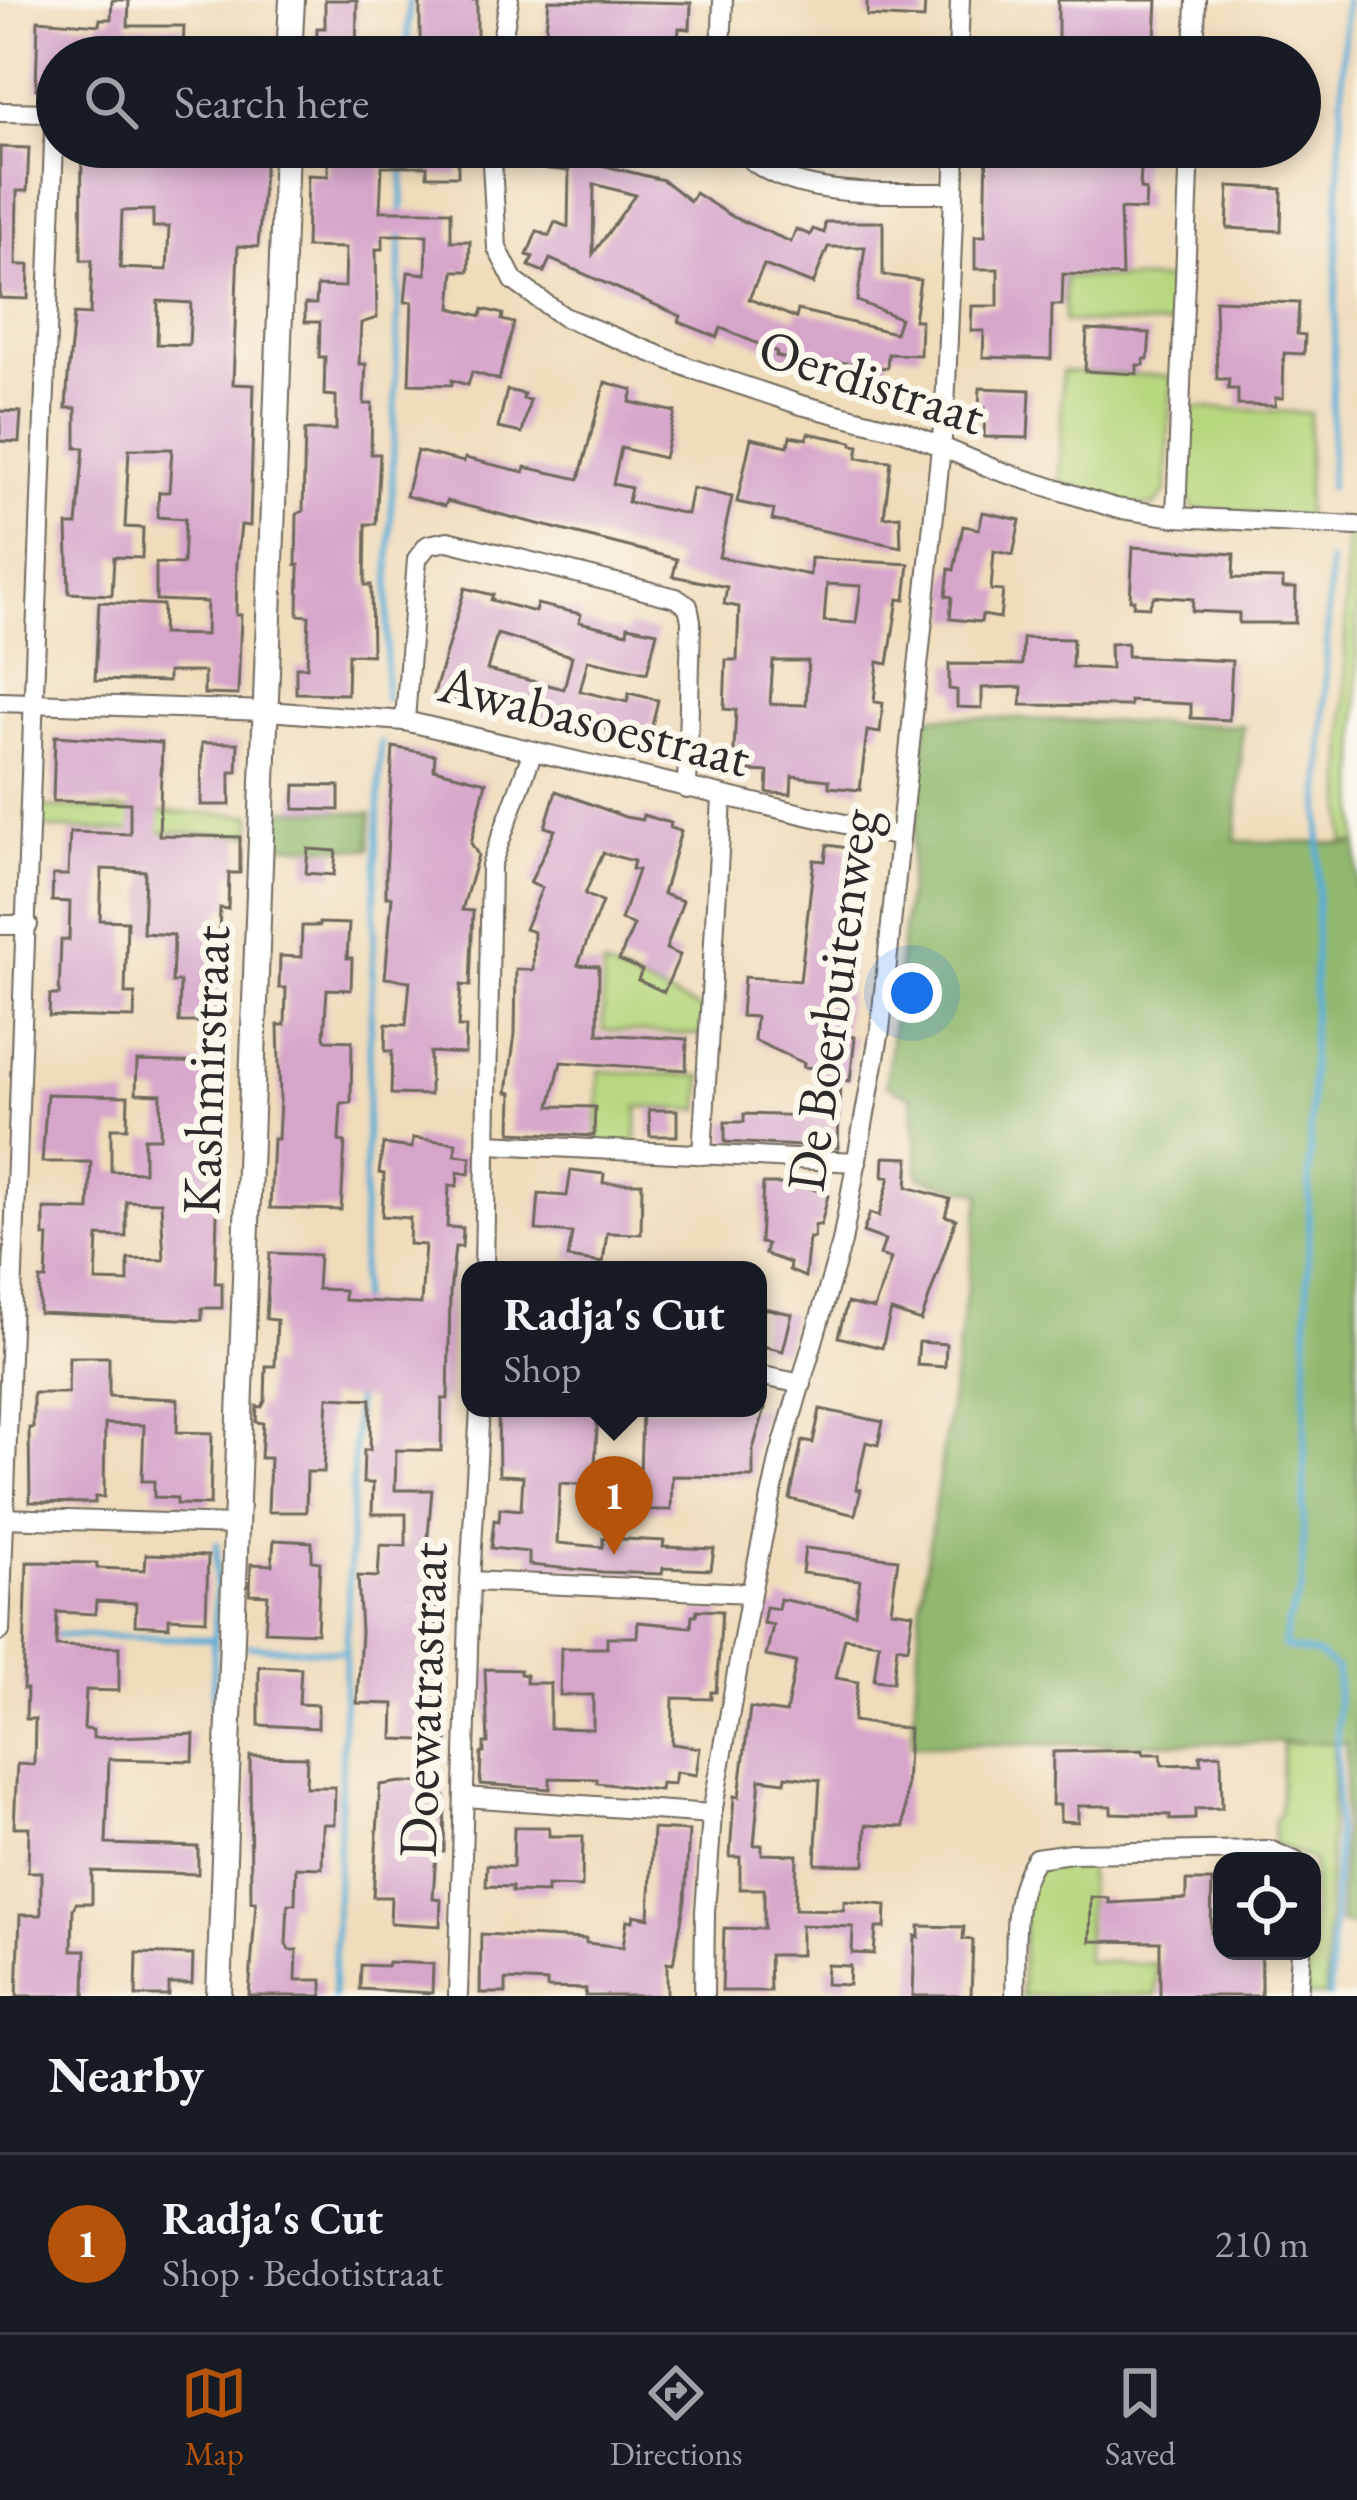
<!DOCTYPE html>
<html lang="en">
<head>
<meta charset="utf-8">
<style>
  body { margin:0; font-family:"EB Garamond",serif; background:#20242c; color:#f1f3f6 }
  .controls { position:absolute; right:36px; bottom:36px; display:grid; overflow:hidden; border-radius:24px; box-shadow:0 6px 18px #0003 }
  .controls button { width:108px; height:108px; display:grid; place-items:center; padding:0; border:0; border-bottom:3px solid #363941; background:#171b24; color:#f1f3f6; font:60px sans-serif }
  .you { position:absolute; left:912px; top:993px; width:42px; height:42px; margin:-30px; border:9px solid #fff; border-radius:50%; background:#1a73e8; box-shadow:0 0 0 18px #1a73e833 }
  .badge { display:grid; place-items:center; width:78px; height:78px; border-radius:50%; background:#b45309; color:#fff; font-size:39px; font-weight:700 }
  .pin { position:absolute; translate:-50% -99px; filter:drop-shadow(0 3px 6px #0008) }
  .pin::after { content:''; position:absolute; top:63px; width:42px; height:36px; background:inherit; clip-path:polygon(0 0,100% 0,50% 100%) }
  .popup { position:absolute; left:461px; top:1261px; width:306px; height:156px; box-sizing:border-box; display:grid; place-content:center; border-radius:24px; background:#171b24; filter:drop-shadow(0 3px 9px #0005); font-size:39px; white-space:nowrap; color:#9ea1a6 }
  .popup b { font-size:45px; color:#f1f3f6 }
  .popup::after { content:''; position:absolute; left:50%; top:100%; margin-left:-24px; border:24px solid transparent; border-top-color:#171b24 }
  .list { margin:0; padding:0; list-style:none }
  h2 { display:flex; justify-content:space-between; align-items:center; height:156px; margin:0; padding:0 48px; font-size:51px }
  h2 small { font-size:39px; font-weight:400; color:#9ea1a6 }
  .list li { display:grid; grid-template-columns:78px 1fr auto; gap:36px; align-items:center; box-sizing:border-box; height:180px; padding:0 48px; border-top:3px solid #363941 }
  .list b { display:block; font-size:45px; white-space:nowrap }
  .list p { margin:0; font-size:39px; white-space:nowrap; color:#9ea1a6 }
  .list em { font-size:39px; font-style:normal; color:#9ea1a6 }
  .icon { flex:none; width:66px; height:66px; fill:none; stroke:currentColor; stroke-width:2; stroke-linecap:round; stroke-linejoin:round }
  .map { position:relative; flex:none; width:1357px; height:1996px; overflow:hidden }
  .search { position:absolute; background:#171b24; box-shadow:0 6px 18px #0003; left:36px; right:36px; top:36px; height:132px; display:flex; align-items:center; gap:30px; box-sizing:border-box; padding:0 42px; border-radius:66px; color:#9ea1a6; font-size:45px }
  .sheet { height:336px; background:#171b24 }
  nav { display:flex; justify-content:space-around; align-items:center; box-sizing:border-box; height:168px; border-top:3px solid #363941; background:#171b24; font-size:33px; color:#9ea1a6 }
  nav a { display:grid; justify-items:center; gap:6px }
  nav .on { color:#b45309 }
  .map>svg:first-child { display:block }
  .green { fill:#b7d77f; stroke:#718155; stroke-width:3 }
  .forest { fill:#91b86e; stroke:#5e724c; stroke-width:3 }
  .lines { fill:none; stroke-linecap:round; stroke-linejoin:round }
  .stream { stroke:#59acd5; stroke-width:6 }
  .building { fill:#d5a5ca; fill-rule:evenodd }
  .minor-casing { stroke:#70695d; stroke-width:22 }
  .tertiary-casing { stroke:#70695d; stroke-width:28 }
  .minor { stroke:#fff; stroke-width:18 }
  .tertiary { stroke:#fff; stroke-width:24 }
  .labels { text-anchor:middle; stroke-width:12; stroke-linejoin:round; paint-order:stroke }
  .street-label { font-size:54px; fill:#2b2b2b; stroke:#fbf7ec }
</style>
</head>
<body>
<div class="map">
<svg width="1357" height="1996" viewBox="0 0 1357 1996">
  <rect width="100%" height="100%" fill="#fbf7ec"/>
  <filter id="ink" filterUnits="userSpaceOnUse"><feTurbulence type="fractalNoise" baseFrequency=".00833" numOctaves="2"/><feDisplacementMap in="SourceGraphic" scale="24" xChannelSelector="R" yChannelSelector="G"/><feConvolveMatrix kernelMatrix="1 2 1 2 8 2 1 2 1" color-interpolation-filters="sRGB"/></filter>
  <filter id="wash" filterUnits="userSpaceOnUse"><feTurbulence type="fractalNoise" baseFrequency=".004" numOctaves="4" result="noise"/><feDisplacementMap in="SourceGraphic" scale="48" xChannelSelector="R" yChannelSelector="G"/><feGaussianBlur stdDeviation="2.7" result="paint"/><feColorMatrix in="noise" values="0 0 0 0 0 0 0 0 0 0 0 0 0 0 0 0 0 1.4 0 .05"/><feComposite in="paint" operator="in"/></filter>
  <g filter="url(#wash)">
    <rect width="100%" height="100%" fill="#f0dcbb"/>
    <g class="green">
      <path d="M1065,277L1174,280L1173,325L1064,322Z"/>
      <path d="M1062,371L1171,376L1167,490L1155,506L1132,505L1060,482Z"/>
      <path d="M1187,407L1310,413L1306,517L1194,509L1185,490Z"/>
      <path d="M1346,534H1357V844L1344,842Z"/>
      <path d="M38,807L252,815L251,835L37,828Z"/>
      <path d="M603,966L704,1011L702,1035L603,1030Z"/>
      <path d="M599,1071L702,1076L700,1110L638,1107L636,1150L597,1149Z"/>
      <path d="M1334,1741L1325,1996H1306L1308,1951H1312L1313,1861L1274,1843V1821L1280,1812L1283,1744Z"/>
      <path d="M1089,1858L1086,1961L1156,1964V1996H1021L1026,1885C1039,1859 1063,1861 1089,1858Z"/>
    </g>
    <g class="forest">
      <path d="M927,716L1243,726L1236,841L1357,844V1927L1339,1923L1347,1742L912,1745L921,1599L981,1193L919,1177L912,1097L886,1085Z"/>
      <path d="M274,809L371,813L370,849L272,845Z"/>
    </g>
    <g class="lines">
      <g class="stream">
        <path d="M407,57L409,0"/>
        <path d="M402,216L404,147"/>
        <path d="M1330,488L1345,0"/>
        <path d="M385,699L401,229"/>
        <path d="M360,1309L381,742"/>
        <path d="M52,1635L215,1639"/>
        <path d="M248,1646L346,1652"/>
        <path d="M212,1733L217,1544"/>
        <path d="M333,1996L356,1394"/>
        <path d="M1329,1996L1337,1849V1670L1319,1655L1284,1647L1287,1624L1302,1589L1312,1044L1330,561"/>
      </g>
    </g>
    <g id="blocks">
      <g class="building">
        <path d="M112,0H129L128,26H184L183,57H57V65H53L52,90L36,89L38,20L99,25L100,19H111Z"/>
        <path d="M325,0H357L356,57H316L317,28H325Z"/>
        <rect x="420" y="0" width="57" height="57"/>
        <path d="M549,0L691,3L690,29L679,28L677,57H543Z"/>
        <path d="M867,0H925L924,19L867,16Z"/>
        <path d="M1058,0H1157L1154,57H1058Z"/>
        <path d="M0,147L29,148L27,191H17L16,265H29L28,299L0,298Z"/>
        <path d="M82,147H118V153L155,151V147L226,150L266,147L258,247L238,246L233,384L254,385L250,526L241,525L237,561L236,615H241L238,695L204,694V672H168V682L95,680L99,602L163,605L162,634L206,635L207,602L156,600V563L183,564L185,519L157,517L159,492H169L172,449H129L125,527L143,528L142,558L114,557L112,595L69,593L67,525H77L84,448H76V408H66L68,377L74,314L90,315L92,260H81ZM153,210V227H169L167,270L120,268L122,211ZM158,301L191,303L189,345L157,344Z"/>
        <path d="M328,147H458V176H427V166H382L380,211H451V241H470L469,271H454L451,308L481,316L483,309L503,314L502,320L514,323L499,380L472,372L468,385L452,380V385L409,384L412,302H405L408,272L426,274L427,235H383V249H376L377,318L361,323L359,364H366L364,404H372L371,454H380L376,524H366L365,585H371L372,655L348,654L347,694L296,693V667H307L309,616L298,615L299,565H296L297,514L303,511L305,430H336V396L324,395L325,357H319L320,322H305V304H316L317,286L345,287L346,248L306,247L308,175L328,176Z"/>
        <path d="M549,147H590L589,162L663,180L690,201L695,193L733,217L791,242L796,229L810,235L813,229L824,233L825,222H883V275L920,280L914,320H921L920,355L888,354L887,368L829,361L827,367L809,366L776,356L777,352L721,328L717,337L679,322L681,316L550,259L544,272L529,266L533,257L527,255L537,231L549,236L555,222L568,227L569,171L547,169ZM594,184L635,195L593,254ZM828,247H865L857,301L900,318L895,333L798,310L796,318L749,299L764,265L813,284Z"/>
        <path d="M987,147H1142L1140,189L1146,190L1145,210L1120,209L1122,276L1063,274L1062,305H1052L1051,359L983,357L984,331H971L972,306H998V269H975V236H985Z"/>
        <path d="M1229,186L1282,189L1281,231L1227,228Z"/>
        <path d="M1215,300L1299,303L1297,334L1305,335L1304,354L1284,353L1283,398H1275V406L1238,405V389H1228L1229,379H1217Z"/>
        <path d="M1087,330L1150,333L1148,359H1144V365H1137V374L1085,371Z"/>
        <path d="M605,382L633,390L630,402L675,412L664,458L621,448L613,484L631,488L628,502L687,514L692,488L732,497L719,557L810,575L811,558L909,564L905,600L898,599L888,664L878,662L874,702L883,703L880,733L867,731L860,790L829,787V780L792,776L791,794L770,793L767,792L768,772L733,770L736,710L724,709L726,660H737L739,607L724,604L727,587L673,576L677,559L447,501L445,506L406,496L417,451L464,462L465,458L524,472L525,467L579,479ZM827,584L861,586L856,623L824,621ZM773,661H808L806,705L770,704Z"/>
        <path d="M980,388L1030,390L1028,438L984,437L985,408L979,407Z"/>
        <path d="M507,390L524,394L523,399L530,400L522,433L498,428Z"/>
        <path d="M0,411L21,412L19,442L0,441Z"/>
        <path d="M808,433L852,442V445L859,446L857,458L891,461L884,517L900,516L901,547L772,520L774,510L737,502L751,438L788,446L790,436L807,439Z"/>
        <path d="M983,512L1020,520L1013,555L994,551L991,590L1003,591L1000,618L982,615L981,622L950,619L952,597L946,596L949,569L954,570L963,526L979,529Z"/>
        <path d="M1133,547L1234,554L1233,578L1283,579V588H1296L1295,623H1239V613L1192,611L1193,599L1154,596L1149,607L1133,606L1134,600H1130Z"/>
        <path d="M465,588L493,595L491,600L535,612L537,604L581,614L579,622L627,633L628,626L657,632L647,673L588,660L580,691L627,702L629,693L658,700L648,743L619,736L620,732L598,727L599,720L574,714L571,728L520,716L522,708L478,698L476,706L433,697ZM497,634L572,656L564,689L487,670Z"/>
        <path d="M1023,638L1073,639L1072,667L1111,669L1110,644L1127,643V656L1232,661L1229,720L1191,718V704L1130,701V706L1021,705L1022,687L982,688V708L957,707V690L949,689V664L1022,665Z"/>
        <path d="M55,736L162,743L159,835L240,837V873H229L228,909L220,908L218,968L222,1016L203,1015L202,1022H179L180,982H172L174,935L143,933L145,871L102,869L100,920L127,921L125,994H135L134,1018L49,1016L50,995H59L61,940H69L70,902L52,901L53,875H68L70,832L130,834V803L53,801Z"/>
        <path d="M202,743H238L237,772H230V805H201Z"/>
        <path d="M393,747L435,755L434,769L486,782L471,843L478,855L462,910L473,911L470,986L461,985L458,1027H466L465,1054L430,1052V1095L391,1094L392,1051H385L386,1024L406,1025L410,981L385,978L392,897H386V873Z"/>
        <path d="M295,785L339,786V810L294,809Z"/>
        <path d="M556,791L625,817L642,820L643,815L671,823L670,828L681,831L663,894L683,901L666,949L680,955L664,992L638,980L642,970L619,960L634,925L621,920L638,870L632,869L634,861L603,853L585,894L602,902L578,965L599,966L598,1034L687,1039L686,1070L561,1062L550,1106L595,1107L594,1136L511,1132L512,1093L507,1092L515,1034L516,969L533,970L534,932L525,929L542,888L530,883L555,830L545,827Z"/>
        <path d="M827,845L848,848L845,875L858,877L844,1036L855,1037L850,1081L840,1080L838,1148L725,1142V1122H744V1114L814,1116L815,1068L803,1067L804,1063L754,1040L756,1017L741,1016L744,977L800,981L814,860L825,861Z"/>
        <path d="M308,849L336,851L334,875L306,873Z"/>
        <path d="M319,923L349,924L347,958H352L351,990L327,989L324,1037L326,1040L352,1041L351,1103H341L339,1141L345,1142L341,1210L270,1208L273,1139H278L280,1100L278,1025H285L286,988H279L280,956L301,957L302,926H319Z"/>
        <path d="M137,1061L211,1063V1074L225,1075V1096H219L218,1132H208V1173H213V1181H218L215,1283H222V1308H202V1320L39,1313L40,1279H46L48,1236H44V1209L89,1210L91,1162H42L47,1094L128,1096L127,1128H111V1171L144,1172V1138H160L161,1094L136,1093ZM126,1201L161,1202L164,1260L128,1259V1282L96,1281L98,1236L126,1237Z"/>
        <path d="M649,1110H677V1136H650Z"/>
        <path d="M413,1138L456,1143L455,1155L471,1157L469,1174L458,1172L457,1186L449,1185L447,1227L463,1228L462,1247H455L450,1293L448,1399H442L441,1451L396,1450L395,1490H432L426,1558L443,1559L442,1595H437L436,1633H425L424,1673H445L447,1741L393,1739L394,1704L357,1703L361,1632L358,1576L378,1577L380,1545L406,1546V1514H372L373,1483H363L364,1450H370L371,1399L328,1397L324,1472H307L306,1512H268L270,1458H261L263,1423L256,1422L257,1406L262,1407L265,1401L266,1366H275L277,1320L266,1319L270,1253L319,1255L317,1289L344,1290V1300L421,1304L425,1245L409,1244L410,1218L382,1216L384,1174L379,1173L383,1144L412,1148Z"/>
        <path d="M884,1157L909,1158L907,1187L950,1199L945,1216L956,1219L921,1321L891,1311L882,1348L838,1337L847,1303L874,1309L891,1259L880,1255L885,1240L863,1232L870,1213L879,1216L890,1177H883Z"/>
        <path d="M571,1170L604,1174L603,1183H642L641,1234L607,1233L603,1263L568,1258L572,1233L536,1230L539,1194L567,1196Z"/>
        <path d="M763,1184H801L828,1195L821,1225H815L814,1238H809L805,1277L789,1270L790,1263L765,1254L767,1244L760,1243Z"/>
        <path d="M764,1308L792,1314L783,1351L758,1345Z"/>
        <path d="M919,1342L946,1344L945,1367L917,1365Z"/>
        <path d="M69,1357H109V1396L178,1399L177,1432L212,1433L210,1505L177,1504V1498L154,1497V1481H142L144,1425L109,1424H105L104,1497H95V1503L30,1502L29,1428H33V1393H68Z"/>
        <path d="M498,1408H598L594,1485L560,1483L557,1543L603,1547V1538L664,1541L663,1547L714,1549L711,1570L663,1568L662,1574L602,1572L529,1565V1552L491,1548L494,1520L499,1521L500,1508L521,1510L523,1476L499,1475Z"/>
        <path d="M642,1408H765L753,1449V1477L672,1476L671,1510H639Z"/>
        <path d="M820,1409L883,1422L878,1445L866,1442L856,1489L861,1490L855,1515L790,1499L802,1441L813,1443Z"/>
        <path d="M274,1540L312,1542V1561L320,1562L317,1633L265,1631L268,1595L250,1594L251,1564L272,1565Z"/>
        <path d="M805,1548L898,1559L891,1610L913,1613L908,1648L897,1646L893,1682L874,1680L879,1643L845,1638L836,1678L858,1682L853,1721L909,1729L904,1827L866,1825L865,1865L815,1864L820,1780L786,1776L785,1782L760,1779L754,1845H762V1854L797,1855L795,1909L844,1910V1901L886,1905L885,1928H876L874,1954L852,1953L853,1927L801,1925V1955H769L770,1991H722L724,1928L764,1929V1889H740V1857H730L734,1796L739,1797L750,1708L786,1713L796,1662L766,1656L773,1625L763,1623L766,1607L778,1609L780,1599L855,1614L860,1580L802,1573Z"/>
        <path d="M146,1554L208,1556L206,1620L169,1618V1627L135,1625L136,1603L96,1601L95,1614L57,1612L56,1646L119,1647V1691L86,1690L84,1729L93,1730V1738L194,1734L193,1761L109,1759L106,1844L198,1847V1874L92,1871V1903H76L73,1909L72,1950H86L85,1996H17L20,1915H41V1872H28L29,1827H14L17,1764L34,1765L35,1719H26L27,1689H23L27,1562L97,1563V1568L145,1570Z"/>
        <path d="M697,1610L722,1611L716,1692H711V1699L673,1698L672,1744L700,1748L696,1775L676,1772L674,1784L661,1783L660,1790L597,1783V1779L550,1778V1789L480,1784L481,1753H484V1743H488L485,1669L520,1670V1674L526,1675V1683H550V1728L593,1729V1695H560L561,1648H607V1637H637L638,1622L691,1627L692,1615H696Z"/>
        <path d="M259,1666L301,1668L299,1704L318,1705V1728L259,1725Z"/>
        <path d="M1143,1750V1754H1161L1162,1765L1201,1764L1200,1755L1221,1754L1222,1808L1195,1809V1819L1170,1820V1815L1111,1813V1806H1078V1822L1060,1821V1805H1052L1053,1752Z"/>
        <path d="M250,1756L307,1757L306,1787H335L334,1824H323L322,1868L296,1867L295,1904H288L286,1944L289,1950H297L296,1980H322V1996H249L256,1902H251Z"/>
        <path d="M401,1782L436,1783V1797H445L444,1852H436L433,1898L441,1899L440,1926L390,1923L391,1897H373L380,1785Z"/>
        <path d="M514,1827H549V1836H583L582,1887L547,1886V1893L512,1892V1887L486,1886L487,1865L513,1867Z"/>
        <path d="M653,1829L689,1831L685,1901L673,1964L667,1963V1996H585L586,1989L547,1988V1982L506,1980V1993H480L481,1934L586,1939V1943L623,1947L627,1920L633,1921L634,1915L649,1918Z"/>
        <path d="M1186,1881H1212L1211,1933H1222V1951H1261V1996H1160V1942L1090,1941L1091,1897L1109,1898V1903L1186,1899Z"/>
        <path d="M919,1926L964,1927L963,1939L973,1940L971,1996H913L915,1936L919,1937Z"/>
        <path d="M137,1953L193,1955L192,1984H169V1996H136Z"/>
        <path d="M388,1962L433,1964L432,1993L360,1989L361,1965L387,1966Z"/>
        <path d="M827,1965L850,1966L849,1985L826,1984Z"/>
      </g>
    </g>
  </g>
  <g filter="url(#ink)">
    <use href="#blocks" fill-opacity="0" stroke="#70695d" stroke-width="3"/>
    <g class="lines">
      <defs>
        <g id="minor">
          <path d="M499,57L509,0"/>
          <path d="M721,57L723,0"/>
          <path d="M958,57L960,0"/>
          <path d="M1194,57L1196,0"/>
          <path d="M0,112L57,113"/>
          <path d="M491,147L497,248L514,281L564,317L690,368L801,405L904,431L996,470L1115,508L1176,517L1357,526"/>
          <path d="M738,147C784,202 889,192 954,193"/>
          <path d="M1176,517L1190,147"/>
          <path d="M0,702L266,711L405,721L900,837"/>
          <path d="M405,721L417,559L428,545L448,541L676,598L688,606L691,621L687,789"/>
          <path d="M0,925H28"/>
          <path d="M488,1144L857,1162"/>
          <path d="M702,1155L722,798"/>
          <path d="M484,1270L491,865L533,751"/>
          <path d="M758,1375L802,1384"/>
          <path d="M0,1518L236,1525"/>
          <path d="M470,1581L751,1593"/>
          <path d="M0,1631L55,113"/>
          <path d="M464,1797L712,1814"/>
          <path d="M458,1996L470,1581L480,1408"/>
          <path d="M704,1996L705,1912L712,1814L751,1593L780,1455L842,1242L880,1030L945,409L956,147"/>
          <path d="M1015,1996C1017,1952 1009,1895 1036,1858L1071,1853L1269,1850L1295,1861"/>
          <path d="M1298,1996L1301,1951"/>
        </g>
        <g id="tertiary">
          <path d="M289,57L292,0"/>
          <path d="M219,1996L286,147"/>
        </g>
      </defs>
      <use href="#minor" class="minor-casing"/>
      <use href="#tertiary" class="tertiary-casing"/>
      <use href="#minor" class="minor"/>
      <use href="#tertiary" class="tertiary"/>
    </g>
  </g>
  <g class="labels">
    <g class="street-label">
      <text transform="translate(872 381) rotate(18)" y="19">Oerdistraat</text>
      <text transform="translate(595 720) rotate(14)" y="19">Awabasoestraat</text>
      <text transform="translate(831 1000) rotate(-82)" y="19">De Boerbuitenweg</text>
      <text transform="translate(205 1070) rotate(-88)" y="19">Kashmirstraat</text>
      <text transform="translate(422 1700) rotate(-88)" y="19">Doewatrastraat</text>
    </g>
  </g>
</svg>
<div class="controls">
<button><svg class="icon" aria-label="locate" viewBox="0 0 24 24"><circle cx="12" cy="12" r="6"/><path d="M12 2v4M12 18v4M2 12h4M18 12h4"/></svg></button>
</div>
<div class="you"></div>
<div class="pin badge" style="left:614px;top:1555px">1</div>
<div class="popup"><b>Radja's Cut</b>Shop</div>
<div class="search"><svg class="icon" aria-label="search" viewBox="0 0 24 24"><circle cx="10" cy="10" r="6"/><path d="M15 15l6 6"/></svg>Search here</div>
</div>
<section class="sheet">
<h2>Nearby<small></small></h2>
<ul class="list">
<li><span class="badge">1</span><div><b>Radja's Cut</b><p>Shop · Bedotistraat</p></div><em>210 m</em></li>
</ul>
</section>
<nav>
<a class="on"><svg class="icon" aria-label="map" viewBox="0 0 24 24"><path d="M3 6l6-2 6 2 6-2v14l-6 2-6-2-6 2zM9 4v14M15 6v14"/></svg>Map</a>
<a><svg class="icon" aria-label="directions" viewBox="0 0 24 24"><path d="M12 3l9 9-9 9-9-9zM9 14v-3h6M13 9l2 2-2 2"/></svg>Directions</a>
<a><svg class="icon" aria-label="saved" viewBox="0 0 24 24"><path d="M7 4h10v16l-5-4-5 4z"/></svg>Saved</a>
</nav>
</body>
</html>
